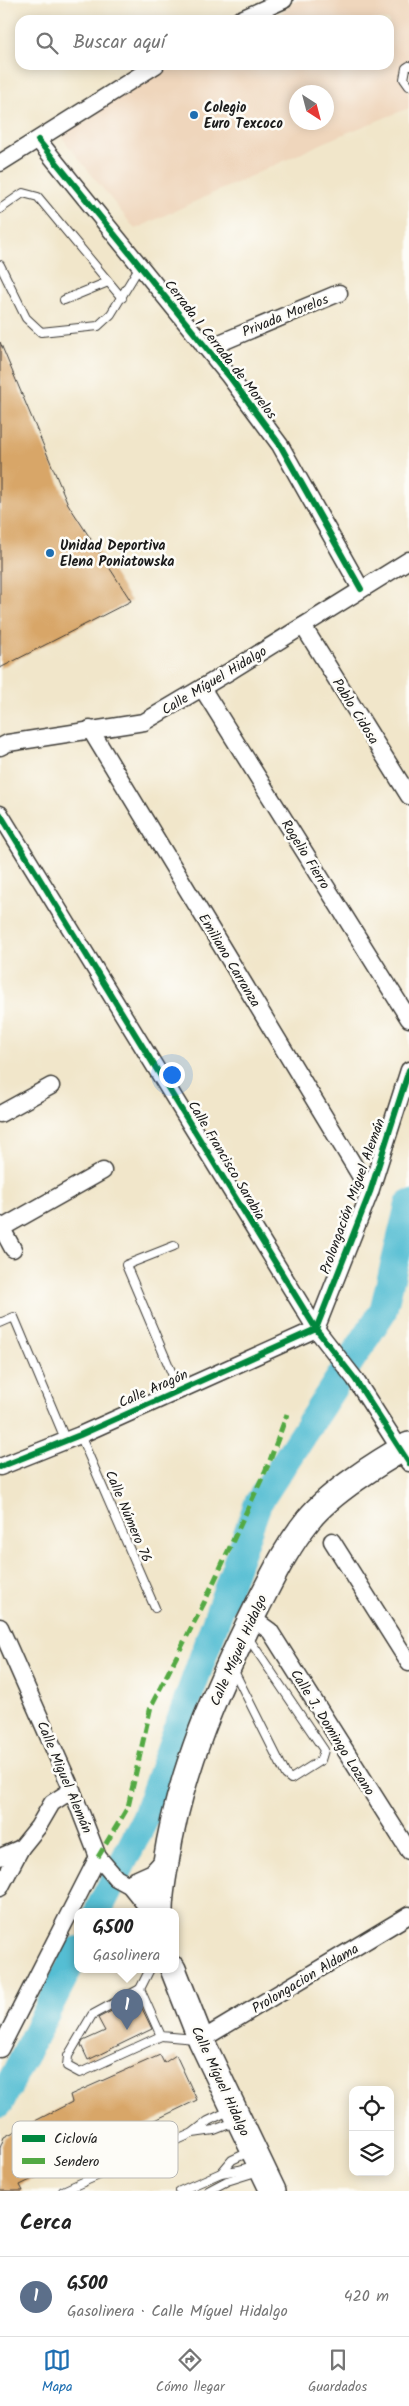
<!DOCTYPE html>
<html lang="es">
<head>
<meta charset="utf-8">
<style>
  body { margin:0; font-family:Kalam,sans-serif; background:#f2f2f2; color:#222 }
  .controls { position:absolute; right:15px; bottom:15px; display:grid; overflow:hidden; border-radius:10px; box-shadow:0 2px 12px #0003 }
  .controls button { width:45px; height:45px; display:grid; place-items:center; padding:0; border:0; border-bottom:1px solid #e0e0e0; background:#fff; color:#222; font:25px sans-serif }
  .compass { position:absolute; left:289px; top:85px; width:45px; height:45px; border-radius:50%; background:#fff; box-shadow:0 2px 12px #0003; rotate:144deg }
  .you { position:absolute; left:171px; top:1074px; width:18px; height:18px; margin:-12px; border:4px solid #fff; border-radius:50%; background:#1a73e8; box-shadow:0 0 0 8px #1a73e833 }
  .badge { display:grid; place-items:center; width:32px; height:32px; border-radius:50%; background:#1f6fb2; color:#fff; font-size:16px; font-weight:700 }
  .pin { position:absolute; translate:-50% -41px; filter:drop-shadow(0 1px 2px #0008) }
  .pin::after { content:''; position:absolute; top:26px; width:18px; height:15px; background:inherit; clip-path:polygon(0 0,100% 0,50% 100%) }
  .popup { position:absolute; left:74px; top:1908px; width:105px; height:65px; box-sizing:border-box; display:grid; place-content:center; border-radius:10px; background:#fff; filter:drop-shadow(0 1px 4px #0005); font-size:16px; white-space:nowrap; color:#767676 }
  .popup b { font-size:19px; color:#222 }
  .popup::after { content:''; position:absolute; left:50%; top:100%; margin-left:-10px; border:10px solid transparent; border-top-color:#fff }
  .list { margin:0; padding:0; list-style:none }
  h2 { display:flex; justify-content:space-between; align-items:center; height:65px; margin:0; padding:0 20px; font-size:21px }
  h2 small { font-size:16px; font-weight:400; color:#767676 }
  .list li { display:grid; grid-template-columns:32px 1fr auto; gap:15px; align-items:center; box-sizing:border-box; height:80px; padding:0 20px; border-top:1px solid #e0e0e0 }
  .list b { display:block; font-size:19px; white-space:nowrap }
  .list p { margin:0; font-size:16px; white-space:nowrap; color:#767676 }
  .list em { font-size:16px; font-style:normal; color:#767676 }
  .icon { flex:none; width:28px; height:28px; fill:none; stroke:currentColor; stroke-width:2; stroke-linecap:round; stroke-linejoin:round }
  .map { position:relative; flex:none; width:409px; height:2191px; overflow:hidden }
  .search { position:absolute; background:#fff; box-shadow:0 2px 12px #0003; left:15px; right:15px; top:15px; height:55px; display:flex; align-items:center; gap:12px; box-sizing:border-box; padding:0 18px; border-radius:15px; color:#767676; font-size:19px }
  .sheet { height:145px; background:#fff }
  nav { display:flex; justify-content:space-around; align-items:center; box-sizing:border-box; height:70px; border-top:1px solid #e0e0e0; background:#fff; font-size:14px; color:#767676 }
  nav a { display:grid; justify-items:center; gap:2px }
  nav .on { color:#1f6fb2 }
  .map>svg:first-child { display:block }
  .built { fill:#efd6bc; fill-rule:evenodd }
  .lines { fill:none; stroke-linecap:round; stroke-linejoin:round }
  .river { stroke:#55bed3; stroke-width:28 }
  .building { fill:#d8a668 }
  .service-casing { stroke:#3c3a36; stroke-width:10 }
  .minor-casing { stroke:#3c3a36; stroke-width:19 }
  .primary-casing { stroke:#3c3a36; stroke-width:28 }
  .service { stroke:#fff; stroke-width:8 }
  .minor { stroke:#fff; stroke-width:16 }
  .primary { stroke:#fff; stroke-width:25 }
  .quiet { stroke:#52a943; stroke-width:5; stroke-dasharray:10 5; stroke-linecap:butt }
  .cycleway-casing { stroke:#fdfcf7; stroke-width:9 }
  .cycleway { stroke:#00873e; stroke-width:6 }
  .poi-dot { fill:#1f6fb2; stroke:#fdfcf7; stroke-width:2 }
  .labels { text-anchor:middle; stroke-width:5; stroke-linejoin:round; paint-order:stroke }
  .poi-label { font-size:14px; font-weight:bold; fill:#1c1c1c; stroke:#fdfcf7; text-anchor:start }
  .street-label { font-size:14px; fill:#1c1c1c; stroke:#fdfcf7 }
  .key { fill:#fdfcf7; stroke:#bab9b5; stroke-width:1 }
  .key-label { font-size:14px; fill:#1c1c1c }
</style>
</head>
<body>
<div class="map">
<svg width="409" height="2191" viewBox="0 0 409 2191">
  <rect width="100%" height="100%" fill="#fdfcf7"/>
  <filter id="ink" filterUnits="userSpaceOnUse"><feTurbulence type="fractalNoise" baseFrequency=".02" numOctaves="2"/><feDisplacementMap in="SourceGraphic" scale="10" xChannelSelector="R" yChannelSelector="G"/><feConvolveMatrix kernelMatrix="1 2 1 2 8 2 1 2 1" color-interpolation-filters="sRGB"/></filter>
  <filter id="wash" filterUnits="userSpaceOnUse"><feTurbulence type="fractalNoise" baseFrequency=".0096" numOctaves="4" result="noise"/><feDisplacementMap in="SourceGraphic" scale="20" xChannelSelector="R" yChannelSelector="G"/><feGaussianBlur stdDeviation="1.12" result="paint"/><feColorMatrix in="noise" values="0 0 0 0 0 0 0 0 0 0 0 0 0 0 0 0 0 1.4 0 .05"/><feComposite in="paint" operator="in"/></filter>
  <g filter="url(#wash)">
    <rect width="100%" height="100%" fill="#f1e6ca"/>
    <path class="built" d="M294,0H409V108L334,138L135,229L67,144L62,137V129L81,121L166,65H389V20H275ZM296,92H326V122H296Z"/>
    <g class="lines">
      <g class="river">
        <path d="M98,1911L145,1819L258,1503L383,1311L409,1204"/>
        <path d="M0,2103L78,1950"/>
      </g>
    </g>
    <g id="blocks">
      <g class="building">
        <path d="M0,342L68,504L131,601L0,668Z"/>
        <path d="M137,1998L152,2029L88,2060L81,2045L83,2041L105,2031L98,2018Z"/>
        <path d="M160,2055L164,2063L176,2055L197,2100L20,2185L23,2191H0V2148L4,2137L72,2102L70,2095Z"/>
      </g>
    </g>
  </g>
  <g filter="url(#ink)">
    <use href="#blocks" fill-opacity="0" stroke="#3c3a36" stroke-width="1"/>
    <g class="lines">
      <defs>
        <g id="service">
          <path d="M409,66L406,68L404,79L409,86"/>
          <path d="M0,209L23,193L38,197L122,298"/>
          <path d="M0,265L26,318L41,332L98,326L111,314L140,266"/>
          <path d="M64,300L108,282"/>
          <path d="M174,1246L126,1265L179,1390"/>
          <path d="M0,1323L14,1317L66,1441"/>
          <path d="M80,1435L155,1608"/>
          <path d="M233,1669L286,1775L291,1779L321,1760L324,1750L247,1636"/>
          <path d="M150,1969L140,1989L161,2036L195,2039"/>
          <path d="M140,1989L92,2015L68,2056L67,2066L80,2073L161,2036"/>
          <path d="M194,2132L208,2121L231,2110"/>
          <path d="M221,2173L232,2160L251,2151"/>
          <path d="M63,2191L193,2133L214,2130L237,2121"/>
          <path d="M180,2191L221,2173L239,2170L256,2165"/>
          <path d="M208,2191L227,2181L259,2171"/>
        </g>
        <g id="minor">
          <path d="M239,20L284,0"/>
          <path d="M38,140L229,376L280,445L361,589"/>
          <path d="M0,163L156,65"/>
          <path d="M204,346L215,345L339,293"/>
          <path d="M303,626L409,796"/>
          <path d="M202,688L409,1019"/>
          <path d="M90,729L370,1192"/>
          <path d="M0,747L8,743L144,722L232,670L409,560"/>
          <path d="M0,814L316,1329L355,1379L409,1463"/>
          <path d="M0,1114L51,1086"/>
          <path d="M0,1225L13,1249"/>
          <path d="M2,1228L103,1171"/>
          <path d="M0,1467L80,1435L316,1329L370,1192L409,1070"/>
          <path d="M332,1541L409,1663"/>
          <path d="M252,1618L270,1631L409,1851"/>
          <path d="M0,1627L72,1790L98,1857L116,1878L127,1884L144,1888"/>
          <path d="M0,1857L21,1848"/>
          <path d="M0,1888L21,1848L38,1827L52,1803L72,1790"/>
          <path d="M201,2040L409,1915"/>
          <path d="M0,2049L98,1857"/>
        </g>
        <g id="primary">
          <path d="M156,1911L135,1885L155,1876L165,1865"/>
          <path d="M160,1911C160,1895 163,1879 166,1862C179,1773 217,1687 257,1607C273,1576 287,1546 309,1519C330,1493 379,1462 409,1445"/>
          <path d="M173,1969L201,2040L273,2191"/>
        </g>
      </defs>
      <use href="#service" class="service-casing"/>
      <use href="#minor" class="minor-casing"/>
      <use href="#primary" class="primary-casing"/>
      <use href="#service" class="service"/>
      <use href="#minor" class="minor"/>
      <use href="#primary" class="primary"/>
      <path class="quiet" d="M98,1857L128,1807L151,1706L204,1603L269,1463L287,1414"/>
      <defs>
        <g id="cycleway">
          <path d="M38,140L229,376L280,445L361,589"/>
          <path d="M0,814L316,1329L355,1379L409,1463"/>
          <path d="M0,1467L80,1435L316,1329L370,1192L409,1070"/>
        </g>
      </defs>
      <use href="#cycleway" class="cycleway-casing"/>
      <use href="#cycleway" class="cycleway"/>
    </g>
  </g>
  <g class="poi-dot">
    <circle cx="194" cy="115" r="5"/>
    <circle cx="50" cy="553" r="5"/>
  </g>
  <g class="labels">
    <g class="poi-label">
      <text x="204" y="112">Colegio<tspan x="204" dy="16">Euro Texcoco</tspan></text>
      <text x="60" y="550">Unidad Deportiva<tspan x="60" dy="16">Elena Poniatowska</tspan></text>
    </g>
    <g class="street-label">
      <text transform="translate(285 315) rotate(-22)" y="5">Privada Morelos</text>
      <text transform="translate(221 349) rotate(52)" y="5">Cerrada 1 Cerrada de Morelos</text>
      <text transform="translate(214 680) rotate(-31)" y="5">Calle Míguel Hidalgo</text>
      <text transform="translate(356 711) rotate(58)" y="5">Pablo Cidosa</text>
      <text transform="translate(306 854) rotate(58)" y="5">Rogelio Fierro</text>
      <text transform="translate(230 960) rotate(59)" y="5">Emiliano Carranza</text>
      <text transform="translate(227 1160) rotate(59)" y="5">Calle Francisco Sarabia</text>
      <text transform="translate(352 1196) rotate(-70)" y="5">Prolongación Miguel Alemán</text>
      <text transform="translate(153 1388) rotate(-24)" y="5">Calle Aragón</text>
      <text transform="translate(129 1516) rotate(67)" y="5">Calle Número 76</text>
      <text transform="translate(238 1650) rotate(-66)" y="5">Calle Míguel Hidalgo</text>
      <text transform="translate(333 1732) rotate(58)" y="5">Calle J. Domingo Lozano</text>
      <text transform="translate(65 1777) rotate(67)" y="5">Calle Miguel Alemán</text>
      <text transform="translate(305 1978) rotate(-31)" y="5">Prolongacion Aldama</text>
      <text transform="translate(221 2081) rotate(65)" y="5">Calle Míguel Hidalgo</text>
    </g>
  </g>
  <rect x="12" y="2121" width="166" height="57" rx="8" class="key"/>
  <rect x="22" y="2135" width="23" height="7" fill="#00873e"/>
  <rect x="22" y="2158" width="23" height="6" fill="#52a943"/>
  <g class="key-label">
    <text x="54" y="2143">Ciclovía</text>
    <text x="54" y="2166">Sendero</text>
  </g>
</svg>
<div class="controls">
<button><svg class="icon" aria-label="locate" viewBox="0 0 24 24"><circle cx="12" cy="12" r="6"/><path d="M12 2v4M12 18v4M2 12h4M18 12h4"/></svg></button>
<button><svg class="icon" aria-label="layers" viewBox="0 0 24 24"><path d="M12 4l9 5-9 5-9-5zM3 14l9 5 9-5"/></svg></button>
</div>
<svg class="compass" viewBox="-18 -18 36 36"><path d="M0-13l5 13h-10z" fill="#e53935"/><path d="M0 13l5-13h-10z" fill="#767676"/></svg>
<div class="you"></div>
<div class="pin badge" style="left:127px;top:2030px;background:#5c6f8a">1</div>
<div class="popup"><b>G500</b>Gasolinera</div>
<div class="search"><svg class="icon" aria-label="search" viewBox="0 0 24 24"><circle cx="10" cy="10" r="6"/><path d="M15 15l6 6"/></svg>Buscar aquí</div>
</div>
<section class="sheet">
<h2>Cerca<small></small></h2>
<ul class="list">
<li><span class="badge" style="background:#5c6f8a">1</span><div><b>G500</b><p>Gasolinera · Calle Míguel Hidalgo</p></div><em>420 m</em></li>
</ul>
</section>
<nav>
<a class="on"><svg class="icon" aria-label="map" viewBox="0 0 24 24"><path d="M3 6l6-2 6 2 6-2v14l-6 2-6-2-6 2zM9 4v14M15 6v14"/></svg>Mapa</a>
<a><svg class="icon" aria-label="directions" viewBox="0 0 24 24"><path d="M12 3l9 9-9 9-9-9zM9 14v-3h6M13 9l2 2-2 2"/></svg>Cómo llegar</a>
<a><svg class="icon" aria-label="saved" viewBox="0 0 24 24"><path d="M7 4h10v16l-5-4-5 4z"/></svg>Guardados</a>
</nav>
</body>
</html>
